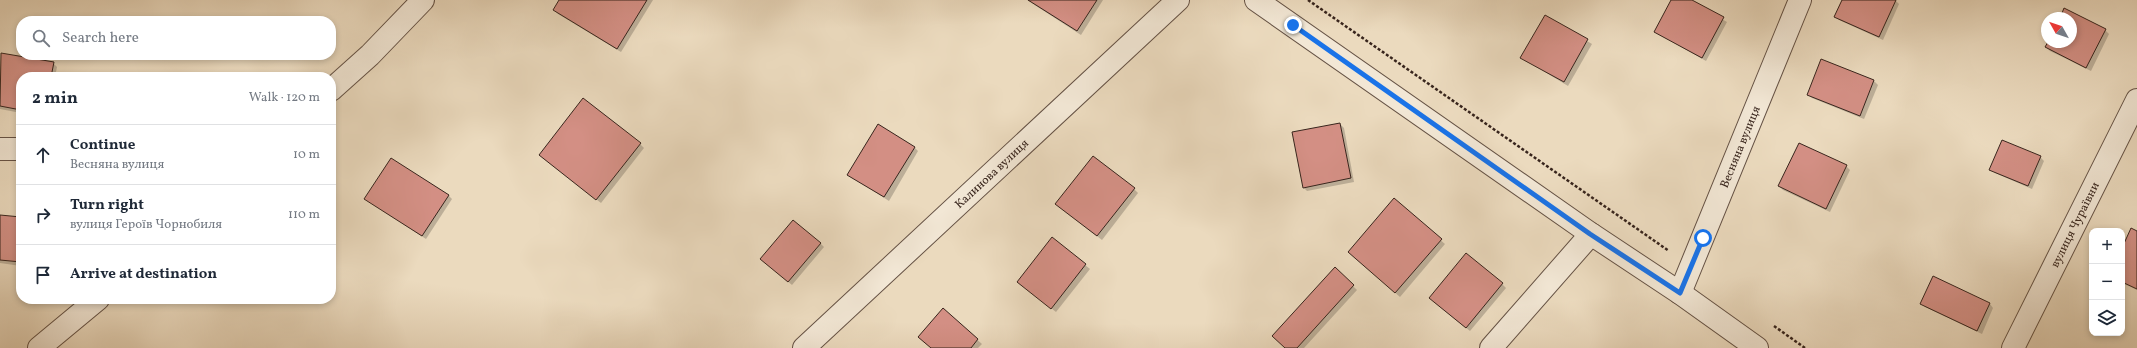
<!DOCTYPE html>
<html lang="en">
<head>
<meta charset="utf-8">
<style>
  body { margin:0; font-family:Vollkorn,serif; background:#f2f2f3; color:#1f2937 }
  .controls { position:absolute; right:12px; bottom:12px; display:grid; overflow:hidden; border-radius:8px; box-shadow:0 2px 6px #0003 }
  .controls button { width:36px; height:36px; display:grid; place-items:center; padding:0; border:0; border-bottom:1px solid #e0e1e3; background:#fff; color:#1f2937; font:20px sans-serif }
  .compass { position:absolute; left:2041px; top:12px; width:36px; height:36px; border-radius:50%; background:#fff; box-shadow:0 2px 6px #0003; rotate:310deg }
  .stop { position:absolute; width:12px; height:12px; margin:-9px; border:3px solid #1a73e8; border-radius:50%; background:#fff }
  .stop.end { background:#1a73e8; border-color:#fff; box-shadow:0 1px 4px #0008 }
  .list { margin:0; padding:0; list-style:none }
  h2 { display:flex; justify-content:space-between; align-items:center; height:52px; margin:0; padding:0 16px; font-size:17px }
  h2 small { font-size:13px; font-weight:400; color:#747a83 }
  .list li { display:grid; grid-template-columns:26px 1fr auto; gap:12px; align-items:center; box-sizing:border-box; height:60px; padding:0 16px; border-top:1px solid #e0e1e3 }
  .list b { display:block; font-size:15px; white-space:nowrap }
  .list p { margin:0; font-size:13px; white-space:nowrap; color:#747a83 }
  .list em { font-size:13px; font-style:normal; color:#747a83 }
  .icon { flex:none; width:22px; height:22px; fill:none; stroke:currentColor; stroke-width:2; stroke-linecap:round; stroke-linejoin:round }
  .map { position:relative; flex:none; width:2137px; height:348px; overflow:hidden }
  .search { position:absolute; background:#fff; box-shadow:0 2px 6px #0003; left:16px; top:16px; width:320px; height:44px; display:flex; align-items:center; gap:10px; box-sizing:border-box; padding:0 14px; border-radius:16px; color:#747a83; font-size:15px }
  .panel { position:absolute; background:#fff; box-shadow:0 2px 6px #0003; left:16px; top:72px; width:320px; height:232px; border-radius:16px }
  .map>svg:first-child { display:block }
  .shadow { fill:#0003 }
  .building { fill:#d38f84; stroke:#38251d }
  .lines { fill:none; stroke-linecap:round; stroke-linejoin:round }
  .minor-casing { stroke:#655245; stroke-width:24 }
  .path { stroke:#38251d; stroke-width:2.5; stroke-dasharray:3 2; stroke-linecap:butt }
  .minor { stroke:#f2e7d5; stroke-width:22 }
  .route { stroke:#1a73e8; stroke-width:5 }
  .labels { text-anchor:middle; stroke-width:4; stroke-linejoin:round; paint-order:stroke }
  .street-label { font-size:12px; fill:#38251d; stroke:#f2e7d5 }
</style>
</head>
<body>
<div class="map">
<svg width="2137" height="348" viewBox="0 0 2137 348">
  <rect width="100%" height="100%" fill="#ebdabe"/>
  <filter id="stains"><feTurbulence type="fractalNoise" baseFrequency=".005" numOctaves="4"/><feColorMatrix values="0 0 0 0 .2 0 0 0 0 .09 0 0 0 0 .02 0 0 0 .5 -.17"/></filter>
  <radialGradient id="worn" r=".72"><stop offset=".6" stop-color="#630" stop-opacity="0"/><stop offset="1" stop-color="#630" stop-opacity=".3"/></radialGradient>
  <g class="shadow">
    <path d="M560,0H653L621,52L558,14L554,10Z"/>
    <path d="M1027,0H1103L1081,35Z"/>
    <path d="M1672,0H1689L1727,22L1706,61L1655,32Z"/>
    <path d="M1843,0H1895L1899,4L1883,40L1839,20L1835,16Z"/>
    <path d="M2065,10L2105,30L2109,34L2091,71L2050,51L2046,47L2049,42H2071V18H2061Z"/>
    <path d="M1545,16L1592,44L1568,86L1522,58Z"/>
    <path d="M1,55L53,63L57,67L55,77H21V113L0,109Z"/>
    <path d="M228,55H274L273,60Z"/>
    <path d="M1822,60L1874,81L1878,85L1864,119L1812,98L1808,94Z"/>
    <path d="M1340,124L1344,128L1354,182L1307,191L1303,187Z"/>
    <path d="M640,144L644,148L601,203L545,159Z"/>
    <path d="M914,147L918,151L889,201L849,175Z"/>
    <path d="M2040,157L2044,161L2032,189L1995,173L1991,169Z"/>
    <path d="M1846,166L1850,170L1830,212L1783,190L1779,186Z"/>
    <path d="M1134,189L1138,193L1102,240L1061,208Z"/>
    <path d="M448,195L452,199L426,239L370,202Z"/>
    <path d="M1394,200L1445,244L1400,297L1353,256Z"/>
    <path d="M0,216L21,218V266L0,263Z"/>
    <path d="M2137,232V290L2122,283V250Z"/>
    <path d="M1052,238L1090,269L1056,312L1022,285Z"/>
    <path d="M820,243L824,247L792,285L766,263Z"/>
    <path d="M1335,269L1357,290L1304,348H1286Z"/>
    <path d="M1933,278L1990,304L1993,308L1982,334L1925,307L1921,303Z"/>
    <path d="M1502,284L1506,288L1470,331L1434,302Z"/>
    <path d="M943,310L982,344L978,348H932Z"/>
  </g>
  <g class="building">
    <path d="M559,0H647L617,49L553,10Z"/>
    <path d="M1028,0H1097L1077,31Z"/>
    <path d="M1671,0H1692L1724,17L1702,58L1654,32Z"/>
    <path d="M1842,0H1896L1879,37L1834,17Z"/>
    <path d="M2064,8L2106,29L2086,68L2045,47L2048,42H2071V18H2060Z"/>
    <path d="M1545,15L1588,39L1564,82L1520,58Z"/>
    <path d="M1,53L54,62L51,77H21V110L0,106Z"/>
    <path d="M1821,59L1874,80L1860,116L1807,95Z"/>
    <path d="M583,98L641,143L596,200L539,155Z"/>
    <path d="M1340,123L1351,178L1303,188L1292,132Z"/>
    <path d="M878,124L915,147L884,197L847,175Z"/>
    <path d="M2002,140L2041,156L2028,186L1989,170Z"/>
    <path d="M1799,143L1847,165L1826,209L1778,186Z"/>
    <path d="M1093,156L1135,188L1097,236L1055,204Z"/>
    <path d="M391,158L449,195L422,236L364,199Z"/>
    <path d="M1394,198L1442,239L1395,293L1348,252Z"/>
    <path d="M0,215L21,217V262L0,260Z"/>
    <path d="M793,220L821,243L788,282L760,259Z"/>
    <path d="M2131,228L2137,231V289L2122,282V248Z"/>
    <path d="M1052,237L1086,264L1051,309L1017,282Z"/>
    <path d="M1466,253L1503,283L1466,328L1429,298Z"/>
    <path d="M1335,267L1354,285L1297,348H1285L1272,336Z"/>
    <path d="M1933,276L1990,303L1977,331L1920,304Z"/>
    <path d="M943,308L978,339L971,348H931L918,337Z"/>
  </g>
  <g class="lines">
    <defs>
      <g id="minor">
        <path d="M1256,0L1591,234L1680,293L1757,348"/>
        <path d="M331,90L370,55L423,0"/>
        <path d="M0,149H21"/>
        <path id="s1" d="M1680,293L1800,0"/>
        <path d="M39,348L98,299"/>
        <path id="s2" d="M804,348L1178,0"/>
        <path d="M1491,348L1591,234"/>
        <path id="s3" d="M2013,348L2137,100"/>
      </g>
    </defs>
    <use href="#minor" class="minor-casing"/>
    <g class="path">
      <path d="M1308,0L1669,251"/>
      <path d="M1774,326L1805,348"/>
    </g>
    <use href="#minor" class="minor"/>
  </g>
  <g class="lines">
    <path class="route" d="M1293,25L1590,234L1680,293L1703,238"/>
  </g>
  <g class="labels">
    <g class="street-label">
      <text dy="4" stroke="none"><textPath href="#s1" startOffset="158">Весняна вулиця</textPath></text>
      <text dy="4" stroke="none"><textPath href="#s2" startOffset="256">Калинова вулиця</textPath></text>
      <text dy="4" stroke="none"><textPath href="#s3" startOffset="138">вулиця Чураївни</textPath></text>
    </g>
  </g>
  <rect width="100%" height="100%" filter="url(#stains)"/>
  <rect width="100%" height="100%" fill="url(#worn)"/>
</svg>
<div class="controls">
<button>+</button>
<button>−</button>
<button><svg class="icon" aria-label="layers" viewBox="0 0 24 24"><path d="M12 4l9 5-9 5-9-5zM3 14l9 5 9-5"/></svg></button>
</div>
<svg class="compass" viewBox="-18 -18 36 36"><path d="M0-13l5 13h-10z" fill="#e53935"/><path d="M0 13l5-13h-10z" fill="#747a83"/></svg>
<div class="stop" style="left:1703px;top:238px"></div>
<div class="stop end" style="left:1293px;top:25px"></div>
<div class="search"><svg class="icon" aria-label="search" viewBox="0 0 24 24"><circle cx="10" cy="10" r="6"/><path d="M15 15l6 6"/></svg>Search here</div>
<section class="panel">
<h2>2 min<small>Walk · 120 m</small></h2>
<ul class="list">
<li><svg class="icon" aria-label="ahead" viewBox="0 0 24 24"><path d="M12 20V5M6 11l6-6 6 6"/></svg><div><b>Continue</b><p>Весняна вулиця</p></div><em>10 m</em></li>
<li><svg class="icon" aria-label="right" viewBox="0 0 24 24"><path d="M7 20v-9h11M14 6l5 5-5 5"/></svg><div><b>Turn right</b><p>вулиця Героїв Чорнобиля</p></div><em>110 m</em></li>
<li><svg class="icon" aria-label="arrive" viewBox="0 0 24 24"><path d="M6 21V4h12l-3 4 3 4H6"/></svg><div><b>Arrive at destination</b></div></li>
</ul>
</section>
</div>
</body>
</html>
